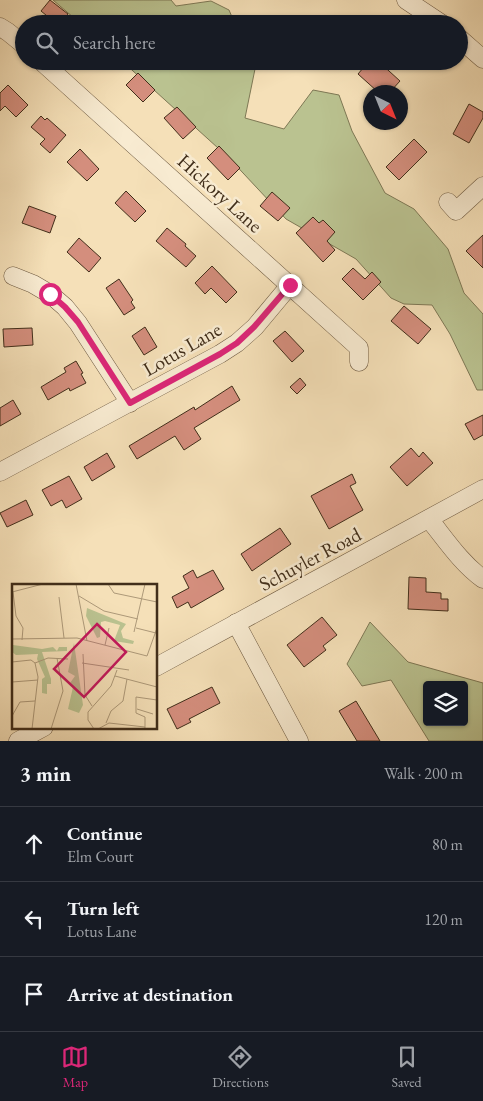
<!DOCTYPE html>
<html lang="en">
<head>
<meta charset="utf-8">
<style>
  body { margin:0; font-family:"EB Garamond",serif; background:#20242c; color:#f1f3f6 }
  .controls { position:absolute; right:15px; bottom:15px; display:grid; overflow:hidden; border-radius:5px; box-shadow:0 1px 4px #0004 }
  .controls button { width:45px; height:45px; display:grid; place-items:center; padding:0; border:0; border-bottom:1px solid #363941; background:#171b24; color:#f1f3f6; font:25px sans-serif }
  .compass { position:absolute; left:363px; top:85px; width:45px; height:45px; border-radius:50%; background:#171b24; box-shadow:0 1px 4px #0004; rotate:137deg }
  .stop { position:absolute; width:15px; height:15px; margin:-11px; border:4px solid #db2777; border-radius:50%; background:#fff }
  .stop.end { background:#db2777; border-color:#fff; box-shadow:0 1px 5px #0008 }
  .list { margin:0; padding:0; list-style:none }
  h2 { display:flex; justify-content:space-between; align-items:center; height:65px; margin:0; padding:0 20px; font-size:21px }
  h2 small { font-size:16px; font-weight:400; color:#9ea1a6 }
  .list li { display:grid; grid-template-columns:32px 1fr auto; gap:15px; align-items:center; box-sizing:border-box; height:75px; padding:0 20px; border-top:1px solid #363941 }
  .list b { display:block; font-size:19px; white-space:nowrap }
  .list p { margin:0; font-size:16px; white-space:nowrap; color:#9ea1a6 }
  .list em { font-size:16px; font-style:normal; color:#9ea1a6 }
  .icon { flex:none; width:28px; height:28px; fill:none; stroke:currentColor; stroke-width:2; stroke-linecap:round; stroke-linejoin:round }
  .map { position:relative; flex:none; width:483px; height:741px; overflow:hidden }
  .search { position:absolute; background:#171b24; box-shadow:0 1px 4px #0004; left:15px; right:15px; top:15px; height:55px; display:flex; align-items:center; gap:12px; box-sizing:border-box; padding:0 18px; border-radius:28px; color:#9ea1a6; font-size:19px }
  .sheet { height:290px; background:#171b24 }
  nav { display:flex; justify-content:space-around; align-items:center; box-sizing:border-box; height:70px; border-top:1px solid #363941; background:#171b24; font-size:14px; color:#9ea1a6 }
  nav a { display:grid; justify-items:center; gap:2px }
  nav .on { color:#db2777 }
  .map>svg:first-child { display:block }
  .green { fill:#bac290; stroke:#7e7855; fill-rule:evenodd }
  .building { fill:#d48e7d; stroke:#412e1a }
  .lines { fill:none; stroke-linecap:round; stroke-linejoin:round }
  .minor-casing { stroke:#6e5a42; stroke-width:19 }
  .minor { stroke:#f8ebd1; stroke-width:18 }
  .route { stroke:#db2777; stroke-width:6 }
  .labels { text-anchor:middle; stroke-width:5; stroke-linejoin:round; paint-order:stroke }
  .street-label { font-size:20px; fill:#412e1a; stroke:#f8ebd1 }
  .inset-road { fill:none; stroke:#ad9979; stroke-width:1 }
  .view { fill:#c2185b; fill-opacity:0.15; stroke:#c2185b; stroke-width:2.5 }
  .inset-edge { fill:none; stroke:#412e1a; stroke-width:2.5 }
</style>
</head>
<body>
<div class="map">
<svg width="483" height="741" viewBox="0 0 483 741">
  <rect width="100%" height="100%" fill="#f5e0b8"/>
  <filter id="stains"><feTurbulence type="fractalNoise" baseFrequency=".004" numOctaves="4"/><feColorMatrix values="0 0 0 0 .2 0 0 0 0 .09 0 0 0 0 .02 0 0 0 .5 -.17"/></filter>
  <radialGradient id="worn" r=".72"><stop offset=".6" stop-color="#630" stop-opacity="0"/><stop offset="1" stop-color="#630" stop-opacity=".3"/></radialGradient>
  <g class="green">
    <path d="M53,0H171L176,6L211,1L229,10L235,24H81Z"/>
    <path d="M122,61H252L255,69L245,118L284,129L313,90L339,95L352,131L385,193L414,209L448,249L464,293L483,314V390H477L450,334L432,305L404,304L391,298L356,259L286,219L229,158Z"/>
    <path d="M370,622L408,662L483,683V741H429L391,680L362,686L347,664ZM427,685H464V722H427Z"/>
  </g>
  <g class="building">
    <path d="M50,0L68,14L60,24H57L41,11Z"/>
    <path d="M369,61H378L400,81L390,92H378L358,74Z"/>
    <path d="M138,73L155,90L143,102L126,85Z"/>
    <path d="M8,85L28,105L16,117L5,106L0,111V93Z"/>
    <path d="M469,104L483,112V118L469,143L453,134Z"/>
    <path d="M177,107L196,127L183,139L164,118Z"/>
    <path d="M41,116L45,120L47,118L66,135L50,153L40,144L45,139L31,127Z"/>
    <path d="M414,139L427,152L399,180L386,167Z"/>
    <path d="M219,146L240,168L228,180L207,158Z"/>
    <path d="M80,149L99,169L87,181L67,162Z"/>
    <path d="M126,191L146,211L135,222L115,203Z"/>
    <path d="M272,192L290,208L278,221L260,206Z"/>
    <path d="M29,206L56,216L50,233L22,223Z"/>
    <path d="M313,217L319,223L323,220L335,232L327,241L335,250L323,262L296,233Z"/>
    <path d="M167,228L186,244L185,246L196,256L186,267L156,241Z"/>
    <path d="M483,235V268L466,251Z"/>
    <path d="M79,238L101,258L89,272L67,252Z"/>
    <path d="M212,266L237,292L226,303L211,288L205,294L195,283Z"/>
    <path d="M353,268L365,279L372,272L381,282L363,300L342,279Z"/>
    <path d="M119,279L133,300L131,302L135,308L124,315L106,288Z"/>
    <path d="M404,306L431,329L418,344L391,321Z"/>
    <path d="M145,327L157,347L144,355L132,336Z"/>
    <path d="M32,328L33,345L4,347L3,329Z"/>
    <path d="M285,331L304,351L292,362L273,341Z"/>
    <path d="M76,361L83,373L81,374L86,383L70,391L69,388L48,400L41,387L66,372L64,368Z"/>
    <path d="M300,378L306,385L297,394L290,387Z"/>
    <path d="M232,386L240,400L194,428L201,439L184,450L175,436L137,459L129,446L194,407L195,410Z"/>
    <path d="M13,400L21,414L0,426V408Z"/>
    <path d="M483,415V435L474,440L465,424Z"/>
    <path d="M411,448L419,457L423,452L433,463L407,486L390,467Z"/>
    <path d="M107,453L115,467L92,481L84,467Z"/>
    <path d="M352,474L356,483L350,486L363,510L329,529L311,496Z"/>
    <path d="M69,476L82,499L66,508L62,500L51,506L42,490Z"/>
    <path d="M26,500L33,515L7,527L0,513Z"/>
    <path d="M280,528L291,544L252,571L241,554Z"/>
    <path d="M193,570L197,578L213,570L224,589L191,608L188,602L177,608L172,597L189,588L183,576Z"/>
    <path d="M409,577L426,578V592L441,593V599H448V611L408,609Z"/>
    <path d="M322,617L337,635L323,646L326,650L304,667L287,645Z"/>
    <path d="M212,687L220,703L189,719L191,722L177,729L167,709Z"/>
    <path d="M356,701L380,741H357L339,711Z"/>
  </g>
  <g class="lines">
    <defs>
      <g id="minor">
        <path d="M406,0L442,24"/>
        <path d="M0,27L8,32L24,45"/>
        <path d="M459,38L483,59"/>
        <path d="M41,61L359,348V362"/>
        <path d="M448,202L456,211L483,186"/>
        <path d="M13,276L33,284L50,294L65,307L78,323L130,403"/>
        <path d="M0,472L220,354L237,343L255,327L290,285"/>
        <path d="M429,519C446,540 461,563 483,579"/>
        <path d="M236,623L299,741"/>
        <path d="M156,667L483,489"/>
        <path d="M18,741L44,727"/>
      </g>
    </defs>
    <use href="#minor" class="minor-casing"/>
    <use href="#minor" class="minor"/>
  </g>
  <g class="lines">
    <path class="route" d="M50,294L65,307L78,322L130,403L220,354L237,343L254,327L290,285"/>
  </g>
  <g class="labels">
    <g class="street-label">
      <text transform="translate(220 193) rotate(42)" y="7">Hickory Lane</text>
      <text transform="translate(182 349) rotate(-30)" y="7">Lotus Lane</text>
      <text transform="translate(310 559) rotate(-28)" y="7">Schuyler Road</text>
    </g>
  </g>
  <g transform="translate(12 584)">
    <rect width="145" height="145" fill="#f5e0b8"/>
    <path d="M75,24L114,40L109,47L111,54L122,57L121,60L102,57L108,41L93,37L89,38L88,53L85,54L74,32ZM62,59L71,121L67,129L56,125L61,103L58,99L63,92L56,88ZM1,61L30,65L41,63L45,67L47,63H55V67L30,68L39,95V100H35V110L30,109V95L33,93L25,75L26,70L4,71L0,68Z" fill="#bac290"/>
    <path class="inset-road" d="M64,0L75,57M96,0L102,9L145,18M0,8L31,0M1,8L4,32L11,44L10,56M67,12L92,27L126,35M47,13L52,54M124,44L144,49M122,48L133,0M0,55L65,54L135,72L145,44M93,61L97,44M71,70L73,111L80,122M0,78L19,76L23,79L26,93L20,145M23,79L36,74L56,75M70,79L117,86M103,92L145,103M0,98L26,96M125,125L141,130M0,132L8,118L23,117M94,139L99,127L111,117L115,95M39,145L51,107L45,74M82,145L76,136V128L99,102L105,86M86,145L97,139L133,143M133,145V133L124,129V113L145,116"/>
    <path class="view" d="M85,40L114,68L72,113L42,85Z"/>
    <rect width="145" height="145" class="inset-edge"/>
  </g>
  <rect width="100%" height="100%" filter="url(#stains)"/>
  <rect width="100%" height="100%" fill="url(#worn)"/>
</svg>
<div class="controls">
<button><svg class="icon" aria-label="layers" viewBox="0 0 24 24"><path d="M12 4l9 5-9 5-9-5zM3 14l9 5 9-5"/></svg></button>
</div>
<svg class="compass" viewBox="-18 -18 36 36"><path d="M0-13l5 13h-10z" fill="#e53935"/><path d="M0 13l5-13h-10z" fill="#9ea1a6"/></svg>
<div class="stop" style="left:50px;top:294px"></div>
<div class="stop end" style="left:290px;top:285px"></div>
<div class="search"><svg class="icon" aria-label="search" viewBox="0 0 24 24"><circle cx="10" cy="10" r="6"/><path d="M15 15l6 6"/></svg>Search here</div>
</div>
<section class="sheet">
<h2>3 min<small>Walk · 200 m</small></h2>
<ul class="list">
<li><svg class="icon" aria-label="ahead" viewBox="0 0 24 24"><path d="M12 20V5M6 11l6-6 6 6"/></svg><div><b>Continue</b><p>Elm Court</p></div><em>80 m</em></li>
<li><svg class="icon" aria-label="left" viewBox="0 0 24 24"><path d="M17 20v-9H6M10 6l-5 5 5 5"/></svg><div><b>Turn left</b><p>Lotus Lane</p></div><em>120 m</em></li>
<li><svg class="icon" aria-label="arrive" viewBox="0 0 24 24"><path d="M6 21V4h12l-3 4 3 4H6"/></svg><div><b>Arrive at destination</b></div></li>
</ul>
</section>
<nav>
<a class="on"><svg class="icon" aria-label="map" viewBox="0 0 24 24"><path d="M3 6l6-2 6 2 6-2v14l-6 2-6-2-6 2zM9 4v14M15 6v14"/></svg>Map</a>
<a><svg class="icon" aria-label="directions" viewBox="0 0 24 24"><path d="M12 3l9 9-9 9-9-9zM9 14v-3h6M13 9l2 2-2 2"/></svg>Directions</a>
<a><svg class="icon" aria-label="saved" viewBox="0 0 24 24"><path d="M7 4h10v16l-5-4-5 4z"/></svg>Saved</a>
</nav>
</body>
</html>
